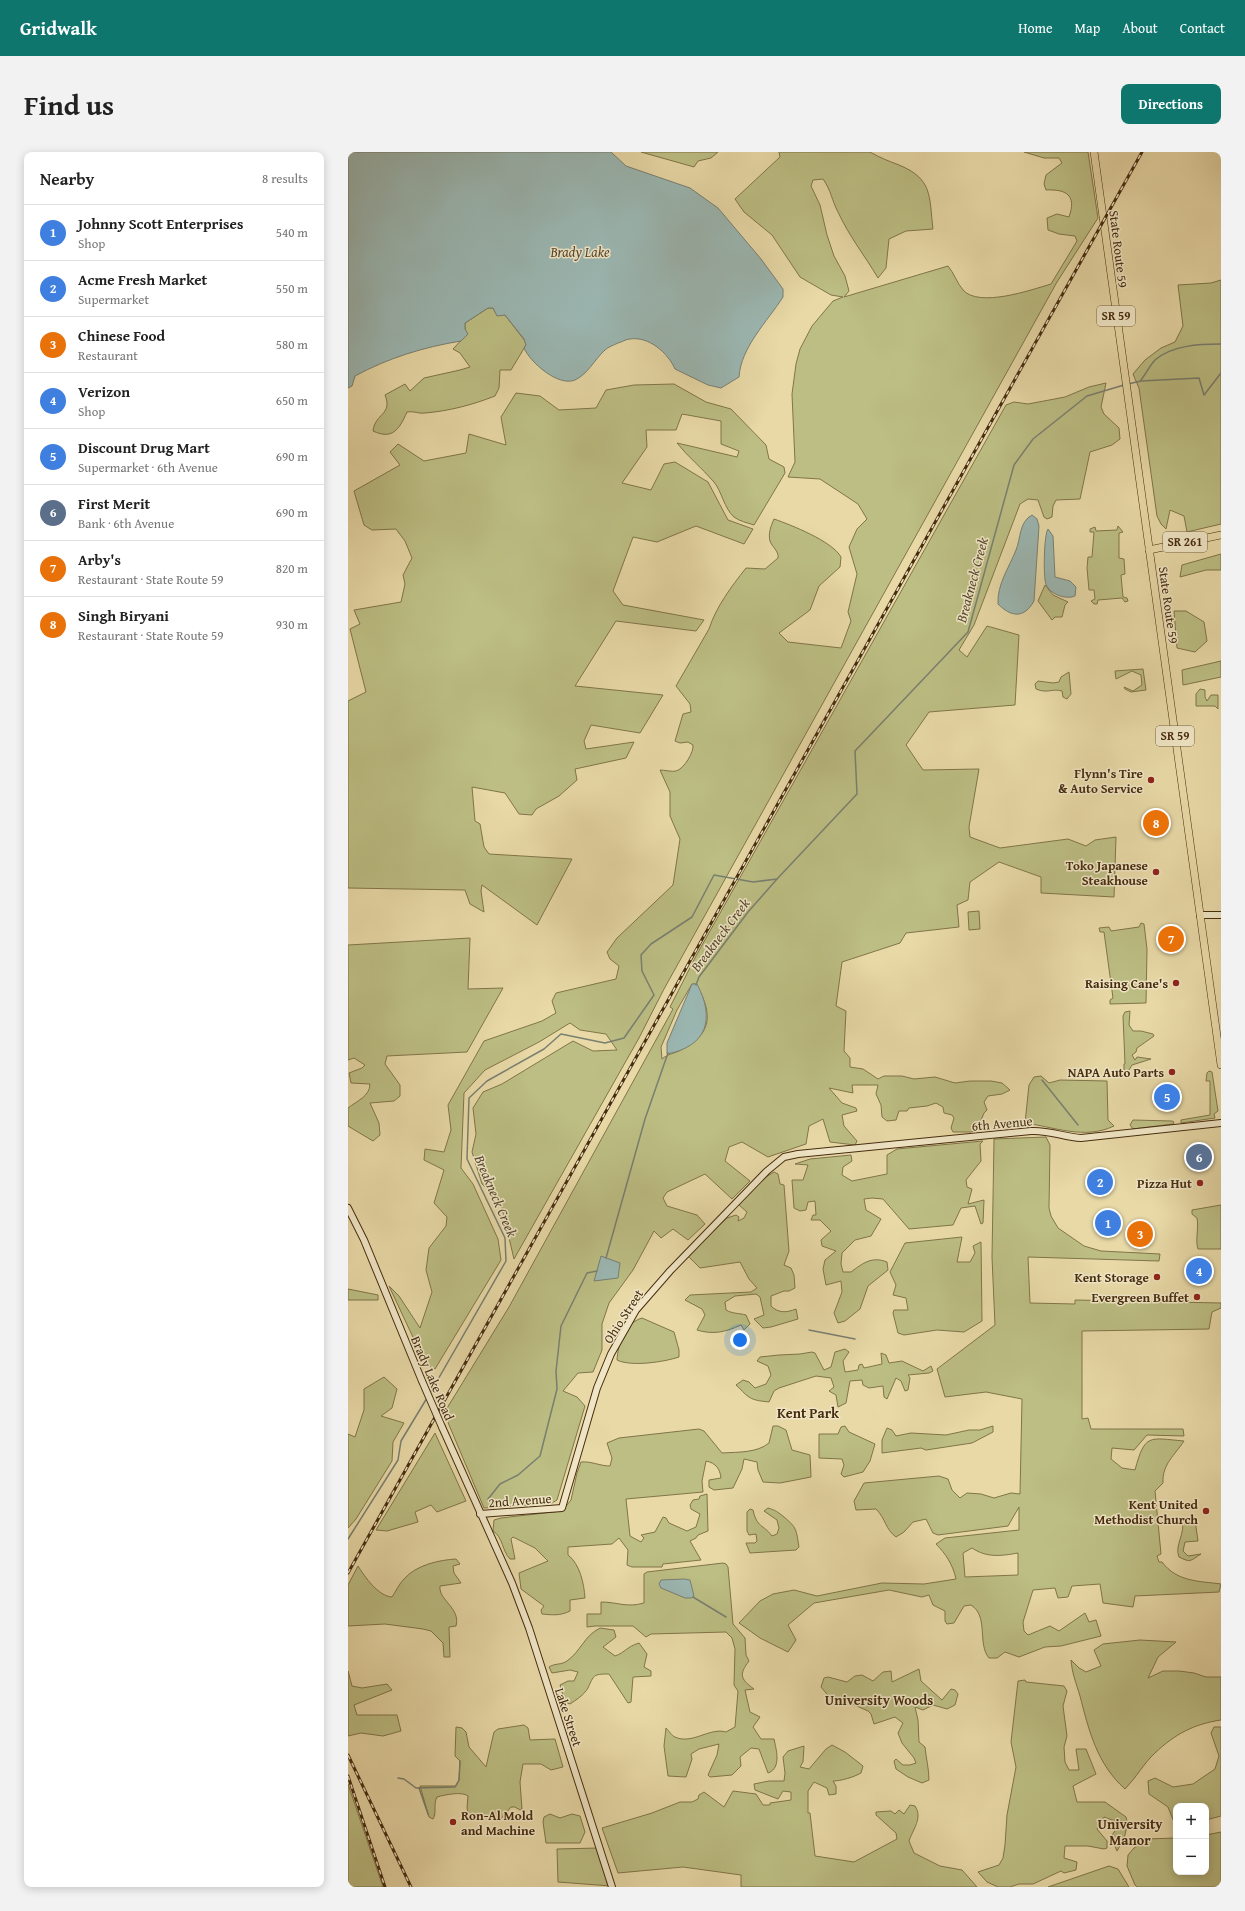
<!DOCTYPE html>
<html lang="en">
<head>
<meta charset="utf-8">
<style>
  body { margin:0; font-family:"Gentium Book Plus",serif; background:#f2f2f2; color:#222 }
  .controls { position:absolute; right:12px; bottom:12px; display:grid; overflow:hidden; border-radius:8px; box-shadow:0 2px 10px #0003 }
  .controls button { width:36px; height:36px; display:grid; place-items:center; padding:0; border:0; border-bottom:1px solid #e0e0e0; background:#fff; color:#222; font:20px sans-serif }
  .you { position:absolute; left:392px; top:1188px; width:14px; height:14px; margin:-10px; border:3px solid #fff; border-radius:50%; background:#1a73e8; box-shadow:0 0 0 6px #1a73e833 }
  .badge { display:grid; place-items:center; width:26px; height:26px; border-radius:50%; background:#0f766e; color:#fff; font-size:13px; font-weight:700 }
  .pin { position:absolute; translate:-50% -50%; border:2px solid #fff; box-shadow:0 1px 4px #0006 }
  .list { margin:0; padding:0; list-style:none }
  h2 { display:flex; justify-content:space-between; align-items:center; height:52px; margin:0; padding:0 16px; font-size:17px }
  h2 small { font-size:13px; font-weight:400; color:#767676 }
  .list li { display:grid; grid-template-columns:26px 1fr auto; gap:12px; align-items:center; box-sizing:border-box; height:56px; padding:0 16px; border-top:1px solid #e0e0e0 }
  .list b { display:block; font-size:15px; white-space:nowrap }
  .list p { margin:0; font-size:13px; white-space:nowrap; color:#767676 }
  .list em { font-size:13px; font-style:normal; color:#767676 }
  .map { position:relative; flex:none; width:873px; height:1735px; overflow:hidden; border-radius:8px }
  header { display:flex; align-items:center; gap:24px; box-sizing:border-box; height:56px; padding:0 20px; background:#0f766e; color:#fff }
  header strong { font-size:19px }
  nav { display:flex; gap:22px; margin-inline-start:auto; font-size:14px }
  .intro { display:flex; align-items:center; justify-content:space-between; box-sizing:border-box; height:96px; padding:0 24px }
  h1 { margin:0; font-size:28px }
  .button { padding:10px 18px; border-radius:8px; background:#0f766e; color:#fff; font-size:14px; font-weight:700 }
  main { display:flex; gap:24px; padding:0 24px }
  aside { flex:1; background:#fff; border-radius:8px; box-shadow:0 2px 10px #0003 }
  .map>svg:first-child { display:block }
  .green { fill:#bcbe83; stroke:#817549; fill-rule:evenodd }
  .water { fill:#9bb7b2; stroke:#797f71 }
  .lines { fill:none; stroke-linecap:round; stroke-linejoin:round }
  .stream { stroke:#797f71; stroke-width:1.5 }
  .secondary-casing { stroke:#462c0f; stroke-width:8 }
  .primary-casing { stroke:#462c0f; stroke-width:8 }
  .secondary { stroke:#f0e6c6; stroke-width:6 }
  .primary { stroke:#e8d9a7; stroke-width:7 }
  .rail-casing { stroke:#462c0f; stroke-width:3 }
  .rail { stroke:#f0e6c6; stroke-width:1.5; stroke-dasharray:4.5; stroke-linecap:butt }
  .secondary-bridge-casing { stroke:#462c0f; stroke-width:8; stroke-linecap:butt }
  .secondary-bridge { stroke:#f0e6c6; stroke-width:6 }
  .poi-dot { fill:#8f2418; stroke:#f0e6c6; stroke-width:1.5 }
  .labels { text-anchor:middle; stroke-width:3; stroke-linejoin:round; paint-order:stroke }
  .shield { fill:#f0e6c6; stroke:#796446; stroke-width:1 }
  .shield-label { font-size:12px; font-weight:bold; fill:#462c0f }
  .street-label { font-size:13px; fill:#462c0f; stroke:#f0e6c6 }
  .poi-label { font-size:13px; font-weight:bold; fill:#462c0f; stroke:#f0e6c6; text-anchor:end }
  .water-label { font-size:14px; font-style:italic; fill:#574830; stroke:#f0e6c6 }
  .neighbourhood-label { font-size:14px; font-weight:bold; fill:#462c0f; stroke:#f0e6c6 }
</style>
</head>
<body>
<header>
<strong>Gridwalk</strong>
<nav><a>Home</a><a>Map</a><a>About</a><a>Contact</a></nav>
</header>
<div class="intro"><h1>Find us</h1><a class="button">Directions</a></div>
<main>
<aside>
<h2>Nearby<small>8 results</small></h2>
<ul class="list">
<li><span class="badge" style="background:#3f7fe0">1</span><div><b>Johnny Scott Enterprises</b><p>Shop</p></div><em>540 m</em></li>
<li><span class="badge" style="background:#3f7fe0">2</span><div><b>Acme Fresh Market</b><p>Supermarket</p></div><em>550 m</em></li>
<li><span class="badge" style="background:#e8710a">3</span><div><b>Chinese Food</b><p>Restaurant</p></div><em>580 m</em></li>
<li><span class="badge" style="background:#3f7fe0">4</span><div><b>Verizon</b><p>Shop</p></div><em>650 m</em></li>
<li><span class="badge" style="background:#3f7fe0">5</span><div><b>Discount Drug Mart</b><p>Supermarket · 6th Avenue</p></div><em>690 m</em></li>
<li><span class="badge" style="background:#5c6f8a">6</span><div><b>First Merit</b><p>Bank · 6th Avenue</p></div><em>690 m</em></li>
<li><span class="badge" style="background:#e8710a">7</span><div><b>Arby's</b><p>Restaurant · State Route 59</p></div><em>820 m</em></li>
<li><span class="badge" style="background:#e8710a">8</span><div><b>Singh Biryani</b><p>Restaurant · State Route 59</p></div><em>930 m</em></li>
</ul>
</aside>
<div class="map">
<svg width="873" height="1735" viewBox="0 0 873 1735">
  <rect width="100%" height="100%" fill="#e8d9a7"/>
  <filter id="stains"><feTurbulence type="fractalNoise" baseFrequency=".005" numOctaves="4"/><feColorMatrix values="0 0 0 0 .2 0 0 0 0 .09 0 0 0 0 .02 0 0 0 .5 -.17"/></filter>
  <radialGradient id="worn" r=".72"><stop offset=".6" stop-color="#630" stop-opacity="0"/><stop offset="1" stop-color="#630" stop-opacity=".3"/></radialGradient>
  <g class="green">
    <path d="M293,0H370L363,6L350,9L346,15Z"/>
    <path d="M431,0H522C532,6 541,9 551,13C585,27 581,44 585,77L558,79L541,87L538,116L530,126C517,104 501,84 490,60C484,49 483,38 475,27L465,28L463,34L472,53L479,83L486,104L497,124L501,139L496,145L600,114C606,121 609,131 615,138C631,156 683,138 703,132L729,89L727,84L711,82L700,78L699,66L709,62L721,65C729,43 718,37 698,38L696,32L698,23L714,11L711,6H696L676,0H740L750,66L709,130L316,837L291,886L166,1107L152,1048L134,1032L124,1000L128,982L125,956L135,940L154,932L225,889L245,899L269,898L258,882L232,878L222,871L191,890L137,918L116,941L113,1016L125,1032L150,1087L153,1108L87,1217L78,1213L41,1134L51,1144L72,1176L84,1140L78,1118L81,1096L98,1074L99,1065L86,1051L96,1018L76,1008L77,997L96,1000L103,978L100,953L136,889L194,869L208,861L204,849L208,841L268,827L271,814L262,807L259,800L269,786L325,733L332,687L322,664V640L312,618C316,618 324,620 328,619C336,617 346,600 345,593L340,590L332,591L327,589L335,562L343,560L342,552L328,534L361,477C368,455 383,435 398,416L417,417L430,406C431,399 424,395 422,389C420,381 423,374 426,367C443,373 484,389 493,405L492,415L471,434L462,458L431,481L440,490L493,496L503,469L500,460L509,422L501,395L509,377L519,367L510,352L472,327L440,325L447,310L444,242L448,212L452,197L464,174L485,149L495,145L483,143L452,125L424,83L396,60L387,47L432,5Z"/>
    <path d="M873,128V372L839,380L836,364L822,358L818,377L813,372L809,364L791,236L785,222L797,208L813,196L827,190L835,174L830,133L863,131Z"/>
    <path d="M140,156H145L148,161L157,163L177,189L178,193L163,218H152L151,236L147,244C124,253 101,259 77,261C71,262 67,259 59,260C51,278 44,288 25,279C27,261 45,263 37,243L57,232L62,239L76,226L112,218L122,215L112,201L105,197L119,182L117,177V171Z"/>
    <path d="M758,231L753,255L756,262L771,276L772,287L764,293L742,300L732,347L708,348L705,354L704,365L699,367L696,365L690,348L680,347L672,352L626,473L611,498L619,505L639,474L671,483L667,553L581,560L558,593L575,618L631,617L621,675L622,685L652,696L720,687L738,694L747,688L768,685L766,745L693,741V725L651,710L622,730L620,748L609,753L611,775L558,781L552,791L494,810L488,854L498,859L496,899L502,906V915L515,917L530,927L536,924H554L566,927L587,925L607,931L622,929H643L654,931L662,938L654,942L640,944L636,950L639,958L636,961L629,978L623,980H605L603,976L606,966L604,963L596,961L595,955L588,951L579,954L561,956L559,959H551L548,968L539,969L534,965L533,953L528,942L530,933H504L505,941L481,936L494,951L508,956L509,959L494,963L496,974L509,989L507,993L482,990L475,967L461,974L458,992L420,1005L394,990L381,995L377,1009L402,1029L384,1047L357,1022L319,1040L315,1046L319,1054L349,1063L357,1072L340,1088L325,1077L313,1086L306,1079L285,1118L261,1151L254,1172V1198L245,1220L230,1221L215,1239L229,1245L237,1254L209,1348L204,1351L136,1356L96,1261L161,1155L325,857L322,855L349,802L658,253L666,250L680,252L717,245L741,235ZM344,832H348C366,863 364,883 331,899C324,902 320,902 314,907L313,895L329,858Z"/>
    <path d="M326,232L358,250L383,257L418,293L421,307L436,315L437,321L406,373C400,371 391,369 386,365C376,356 374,340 366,330C354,316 340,305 329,291L389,305L391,299L373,292V269L334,262L328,278H298L299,295L274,331L303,338L316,312L327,310L360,330L380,368L405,377L396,392L348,374L309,390L285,385L265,439L275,453L356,468L348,479L268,469L227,534L315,543L292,581L243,573L236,589L238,597L286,590L278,606L227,617L229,628L211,644L188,657L184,663L171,662L157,641L124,635L127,669L132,672L136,695L141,702L224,707L189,773L134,733L133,739L136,760L122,752L117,738L0,736V549L18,540L2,477L12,472L6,458L53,450L57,432L55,423L64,406L57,389L48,377L24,378L16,373L6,339L52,313L42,300L50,292L76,309L118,301L121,282L158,293L153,265L168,241L192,244L211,258L248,256L258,238L286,233Z"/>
    <path d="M770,374L775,380L771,381V406L776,407L777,422L773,423L775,445L779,446L780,449L777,450L774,446L750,448L749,452H746L743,449L747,447L746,438H741L739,416L740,405H744L746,380H742V377L747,375L748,379L769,378Z"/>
    <path d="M873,402V418H858L832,425L834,413Z"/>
    <path d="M697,433L705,443L720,450L717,453L714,465H707L704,468L690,449Z"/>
    <path d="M826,459H838L856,470L859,489L847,500L829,496Z"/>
    <path d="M873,509V525L835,533L834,518Z"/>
    <path d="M795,517L798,538L783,540L777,537L776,535L785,539L794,533L793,523L784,519L768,527L767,519Z"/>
    <path d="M721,520L723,542L719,547L715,545L714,539C704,536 700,542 688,537L687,532L690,529L705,531L711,530L713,525Z"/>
    <path d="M852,537L857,538V545L859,549L863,543H870V557L867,554H848V542Z"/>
    <path d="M631,759L632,777L621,778L620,760Z"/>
    <path d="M793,771L796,772L799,797L798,851L762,852V848L765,846L756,780H752L751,776L761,775L763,779L791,775Z"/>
    <path d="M122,786L120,837L155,836L119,900L39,904L37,912L52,933V944L46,949L22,951L31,971L32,983L25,989L0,974V956C9,949 22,944 22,932L3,931L1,921L14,916L17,913L6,906L0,908V793Z"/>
    <path d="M782,859L781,873L785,879H793L805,882L806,884L789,896L788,900L784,903L787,908L789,905L803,907L784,913L779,921L776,918V912H777L775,864L777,860Z"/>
    <path d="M861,919L864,920L870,959L866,962L867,966L833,971V968L862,963V929H858L859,921Z"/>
    <path d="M693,924L701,931L712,928L759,929L760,968L766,974C737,988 706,975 677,971L681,933L686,925Z"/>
    <path d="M785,968L824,969L826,970L825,972L785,977L782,973Z"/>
    <path d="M698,985L702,993L701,1056L703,1064L710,1076L736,1094L753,1099L812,1102L811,1109L680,1105L682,1151L727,1152V1148L873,1151V1156L864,1160L861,1177L734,1179V1267L740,1266L743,1277H835L836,1284L799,1283L786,1298L764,1296L763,1307L774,1316L787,1318C797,1281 801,1286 836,1289C827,1303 814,1312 815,1331L807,1339L813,1402L809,1404L811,1410H814C829,1430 851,1429 873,1432L871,1440L787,1444L785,1455L755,1451L752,1432L724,1434L720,1445L710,1446L707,1436L685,1438L675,1470L676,1479L680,1483L702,1474L711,1479L737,1461L741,1470L748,1468L753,1484L713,1494L697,1495L671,1505L657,1500L649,1506H641C629,1492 641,1464 623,1453L616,1454L606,1471L599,1472L597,1469V1459L585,1453L581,1443L574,1445L541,1438L466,1451L440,1473L448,1488L440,1500L412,1486L391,1471L412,1449L425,1442L446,1438L469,1444L534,1431L576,1432L608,1427C605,1413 598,1402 588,1392L597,1386L671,1378V1355L660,1374L590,1383L585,1381L578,1367L565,1370L556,1380L548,1385C537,1377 538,1367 528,1357L508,1358L506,1349L516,1331L591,1324L600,1327L604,1338L612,1346L619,1341L633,1342L646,1346L663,1341L672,1342L674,1247L638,1240L597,1245L589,1217L647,1173L644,1105L646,987ZM624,1396C639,1406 653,1404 670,1401V1423L617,1425L615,1401Z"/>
    <path d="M635,989L632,992L633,1009L618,1028L619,1035L624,1037L620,1052L636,1048L635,1071L633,1072L627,1054L613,1056L605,1073L561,1077L535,1047L524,1046L516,1047L518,1058L533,1067L523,1084L507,1088L494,1101L493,1112L495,1120H503C515,1111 524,1104 539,1110L540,1118L520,1134L512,1157L497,1169L490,1171L486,1161L494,1140L493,1129L478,1133L475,1117L477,1108L488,1099L474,1094L473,1088L483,1079L472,1068H463L465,1063H468L467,1049L460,1050L458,1058L452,1059L446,1056L444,1028H455L460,1013L447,1012L462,1007L503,1003L504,1009L495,1015L494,1023L504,1029L539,1022V1003L549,997Z"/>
    <path d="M426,1020L430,1022L432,1032L436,1033L441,1099L436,1113L443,1116L446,1123L447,1136L441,1139H436L423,1144V1154C430,1161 438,1161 448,1157L450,1167L423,1175L415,1176L406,1167L416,1163L412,1145L408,1142L387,1144L377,1150L378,1158C385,1162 391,1161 398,1163L402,1172L396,1178L393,1173C378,1180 365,1183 349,1178L357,1163L354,1157L337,1148L342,1143L403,1140L409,1136L401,1127L392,1110L352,1116L340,1104L379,1066L388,1063L391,1065L390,1069L396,1066L399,1060L391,1053L392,1051L418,1025Z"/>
    <path d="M873,1053V1097H850C847,1088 851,1076 849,1066L844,1062V1058Z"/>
    <path d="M614,1085L609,1110H622L627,1101L625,1094L633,1090L634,1169L616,1180L589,1178L556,1183L550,1181L545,1161L546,1158H560L558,1146L545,1143L548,1133L542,1120L557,1091Z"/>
    <path d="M0,1137L30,1143V1148H0Z"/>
    <path d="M294,1166L326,1180L331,1198V1205C316,1210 283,1215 269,1208C270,1192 277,1171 294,1166Z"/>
    <path d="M497,1197L501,1200L495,1209L497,1220L510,1218L511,1213L514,1212L516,1216L534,1212L533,1201L538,1203L541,1211L554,1209L575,1219L583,1214L585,1219L581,1221L560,1223L562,1226L560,1238L557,1239L553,1229L548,1226L539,1247L536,1245L535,1234L521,1236L515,1233L514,1228L502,1229L498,1251L490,1255L488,1243L481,1239L486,1235L483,1226L468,1224L431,1236L426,1239L421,1250C414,1249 407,1249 401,1245C396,1242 393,1237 388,1233L395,1228L401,1230L407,1236L418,1232L423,1223L420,1214L409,1209L412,1205L431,1203L452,1202L464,1200L467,1201L476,1218L483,1215L487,1200Z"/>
    <path d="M36,1225L49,1237L44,1256L33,1264L56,1271L45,1290L44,1309L8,1367L0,1376V1282L7,1285L16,1258V1237Z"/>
    <path d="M425,1274H430L438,1278L444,1298L462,1303L463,1325L432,1331L415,1330L410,1318L409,1310L396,1307L394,1317L385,1336L366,1338L361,1335V1328L373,1326C372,1317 368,1311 358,1309L354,1329L355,1340L278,1347L282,1384L293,1390L296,1386L293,1383L307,1380L315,1365L318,1366L321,1371L339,1379L348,1375L352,1362L343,1357L342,1353L345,1348L351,1347L352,1344L359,1342L360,1379L350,1383L348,1386L342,1389L353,1408L315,1412L314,1415H284L279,1413L280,1398L271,1386L264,1392L220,1395V1403C232,1412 236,1432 237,1446L222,1448V1459C212,1464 204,1463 194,1462L193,1458L196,1454L173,1437L171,1421L200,1409L187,1396L165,1385L163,1387L167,1407H162C154,1399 155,1385 145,1379L146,1368L153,1366L214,1359L223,1348L229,1321L233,1310C243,1309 252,1314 262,1314L264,1306L259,1291L271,1286L351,1277L356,1279L374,1301C390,1300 409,1301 421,1291Z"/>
    <path d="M497,1274L501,1280L527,1292L522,1309L515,1320L496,1325L493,1322L496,1313L494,1307L471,1306V1282H490L493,1275Z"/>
    <path d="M645,1274V1280L624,1291L578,1298L573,1296L534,1301V1288L539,1276L544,1278L548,1284L563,1281L598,1283L621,1278H632Z"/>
    <path d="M87,1281L118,1349L89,1360L83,1353L67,1360L70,1370L39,1379L28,1378Z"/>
    <path d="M420,1356C427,1358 430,1360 436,1365C449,1376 448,1377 451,1395L448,1398L402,1401L398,1391H407L409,1389L408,1382L401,1383L399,1379V1360L402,1357L405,1358C409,1376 415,1372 424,1384L429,1382L431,1376L429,1368L416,1359Z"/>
    <path d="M845,1366V1368H847L850,1389L837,1390L835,1399L840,1404L853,1402C842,1409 843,1411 831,1405C826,1393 838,1382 834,1367Z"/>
    <path d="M108,1407L112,1412L105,1414L106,1421L113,1431L92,1434C90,1448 113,1456 108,1474L101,1475L102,1505H96L95,1491L83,1479L75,1477L37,1472L0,1474V1433L10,1414C17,1425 30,1444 44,1445C48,1439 51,1432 56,1427C68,1413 91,1408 108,1407Z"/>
    <path d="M375,1411L378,1412L380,1415L385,1472L397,1486L398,1503L401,1509C391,1522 392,1527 406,1537L397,1538L402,1560L412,1565L405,1575L413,1587H426C428,1597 434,1616 420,1621L411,1597L403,1596L392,1605L393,1614L384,1623L362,1625L360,1623L369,1603L371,1592L351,1597L343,1602L344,1607L338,1625L320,1624L316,1594L318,1576C321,1579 324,1584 327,1585C344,1593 362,1575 378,1580L387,1575L390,1539L386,1533L387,1497L384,1486L378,1480L303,1482L298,1485L285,1474H247L239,1475V1462H253V1450C270,1450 278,1456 296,1451V1422L299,1420Z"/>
    <path d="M252,1476L266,1478L268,1485L255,1495L267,1504C278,1500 278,1495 291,1491L299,1502L296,1515L303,1519V1524L285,1525L283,1550L280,1551L261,1522C245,1522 246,1523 240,1536C236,1543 228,1548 222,1552L217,1550L212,1533L220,1529H226L230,1520L222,1518L204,1521L201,1515C207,1511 214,1513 219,1509C233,1499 236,1484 252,1476Z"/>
    <path d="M792,1488L828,1490L810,1505L800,1526L815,1519H831L846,1521L858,1525H873V1568C846,1572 827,1582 807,1601C796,1611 788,1626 777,1637C749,1612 741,1579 732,1544C728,1531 724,1521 723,1508L731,1516L738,1520L753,1514L746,1498L755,1492Z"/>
    <path d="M571,1517L573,1529L594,1548L603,1537L607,1538L610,1542L607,1553L599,1557L585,1553L575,1558L567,1555L570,1568L571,1590L577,1595C578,1606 581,1617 581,1628L574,1631L560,1625L548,1617L546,1609L548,1607L555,1613H562L568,1611L566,1606L554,1591L550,1581L555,1571L547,1565L526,1572L523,1562L520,1559L491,1546L483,1547L473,1535L476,1526L480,1525L499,1530L507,1524L514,1523L525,1529L535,1520L543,1519L544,1530Z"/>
    <path d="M0,1519L4,1534L14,1536L39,1532L44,1538L6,1553L9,1563H49L53,1579L35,1584L13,1581L0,1584Z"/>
    <path d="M677,1528L678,1530L716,1534L719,1539L715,1554L719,1584L716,1595L717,1610L721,1618H731L728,1597H738L748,1622L725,1634L729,1650H757L778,1665L779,1669L764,1668L756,1665L749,1677L759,1689V1696L756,1697L740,1694H717L716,1706L729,1710L728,1718L716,1721L713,1719L685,1732H671L662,1735H650L639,1730L630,1720L651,1713L655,1706L657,1693L659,1663L668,1615L663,1590L670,1529Z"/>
    <path d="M176,1573L180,1576L182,1588L207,1587L215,1615L203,1618L193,1612H175L172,1630L174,1657L172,1658L167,1655H163L152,1668L149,1669L146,1666L121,1665L119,1656L120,1644C114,1639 96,1643 89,1645C85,1652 89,1661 85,1667L81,1665L72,1634H108L111,1628L112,1609L107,1604L108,1575L114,1576L118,1580L121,1595L138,1615L146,1580L150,1577Z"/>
    <path d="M866,1575H873V1664L858,1668V1654H828V1670H826L820,1655L801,1642L800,1629L807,1626L825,1635L845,1632L867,1617L871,1604L863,1581Z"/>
    <path d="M484,1593L497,1600L515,1614L513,1621C506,1625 493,1629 485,1629L488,1634V1642L481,1643L479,1636L466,1630L460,1639V1661H462L467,1704L506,1710L549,1687L548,1681L528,1663V1660L543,1659L547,1662L551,1658L556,1662L562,1653L567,1654C575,1666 565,1677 561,1689L566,1701L592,1714L614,1718L629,1735H393V1723L335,1715L270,1721L254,1676L304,1661L332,1650H344L350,1647L351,1643L356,1640L376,1655L385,1639L408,1642L415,1653H422V1651L443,1648V1640L435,1639L430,1647L407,1638L406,1632L421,1629H436L437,1621L435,1605L440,1599L456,1594L455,1610L452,1615L461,1617L478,1597Z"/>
    <path d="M0,1632L35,1735H0Z"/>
    <path d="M202,1662L212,1666L224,1662L232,1664L237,1680L232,1691H198L195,1670L196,1665Z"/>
    <path d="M776,1674H779L776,1687L769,1699L763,1685L768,1677Z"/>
    <path d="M873,1680V1735H789L787,1733L779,1714L780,1703L786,1696L798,1687L828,1686V1720H858V1683Z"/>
    <path d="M251,1696L263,1734L210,1730L209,1697Z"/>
    <path d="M761,1714L770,1717L781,1735H700Z"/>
  </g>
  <g class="water">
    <path d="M0,0H263L278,14L342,36L370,56L413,107L435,137V145C419,170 393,195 391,225L373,236L360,233L327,217C320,201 301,184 282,187C278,187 274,190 270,191C266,193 260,195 257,198C246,208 240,222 227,228C210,235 182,210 176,196L178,193L176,187L157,163L149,164L145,156H140L117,171V177L120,182L113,189C76,195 40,206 7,224L4,234L0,236Z"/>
    <path d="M684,363L689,367L691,374L686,449C676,467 663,465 650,452C649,432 661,416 668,398C673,386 671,370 684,363Z"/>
    <path d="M700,377L705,384L707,425L722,429L728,435L727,444C718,448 701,442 698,432C695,425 696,382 700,377Z"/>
    <path d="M344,832H349C367,866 360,894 319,902V891Z"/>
    <path d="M253,1104L272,1111L270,1126L246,1129Z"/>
    <path d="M336,1427L342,1428L346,1444L344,1446H337L313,1436L311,1432L313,1428Z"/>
  </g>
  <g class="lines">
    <g class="stream">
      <path d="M793,228C798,222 802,213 807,208C824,193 852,192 873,192"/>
      <path d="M780,232L793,229L851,226L856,243L873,221"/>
      <path d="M348,833L351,825L400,760L429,727"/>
      <path d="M694,928L730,973"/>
      <path d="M258,1106L297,967L320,901"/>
      <path d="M461,1178L507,1187"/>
      <path d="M81,1243L158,1109L157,1086L119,1007L121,946L139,929L196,897L213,882L257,891L276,886L306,843L294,819L293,803L303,792L344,765L366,723L405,730L429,727L509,642L507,599L620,480L666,313L685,287L739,244L776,233"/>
      <path d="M140,1347L152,1332L170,1323L192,1304L209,1237L208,1219L213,1174L239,1121L249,1119"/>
      <path d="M0,1387L50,1308L53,1289L79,1246"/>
      <path d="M345,1445L378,1465"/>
      <path d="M50,1626L56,1627L68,1636L107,1635L111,1628L112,1609"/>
      <path d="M71,1636L80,1662"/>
    </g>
    <defs>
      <g id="secondary">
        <path d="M852,763H873"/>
        <path d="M0,1056L16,1088L74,1229"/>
        <path d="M94,1275L164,1431L181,1476L264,1735"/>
        <path d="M132,1362L214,1356L249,1236L263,1202L288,1158L322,1119L419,1019L436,1005L450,1002L683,979C701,978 716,985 733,986L873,971"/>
      </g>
      <g id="primary">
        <path d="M746,0L873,913"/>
        <path d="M801,398L873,383"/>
      </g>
    </defs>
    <use href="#secondary" class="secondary-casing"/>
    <use href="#primary" class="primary-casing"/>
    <use href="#secondary" class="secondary"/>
    <use href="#primary" class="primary"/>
    <defs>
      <g id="rail">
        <path d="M0,1421L794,0"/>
        <path d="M0,1603L63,1735"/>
        <path d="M0,1624L37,1735"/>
      </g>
    </defs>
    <use href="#rail" class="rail-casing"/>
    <use href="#rail" class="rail"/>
    <defs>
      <path id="secondary-bridge" d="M74,1229L94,1275"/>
    </defs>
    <use href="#secondary-bridge" class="secondary-bridge-casing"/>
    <use href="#secondary-bridge" class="secondary-bridge"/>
  </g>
  <g class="poi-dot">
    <circle cx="803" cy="628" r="4"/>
    <circle cx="808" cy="720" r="4"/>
    <circle cx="828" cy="831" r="4"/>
    <circle cx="824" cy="920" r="4"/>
    <circle cx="852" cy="1031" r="4"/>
    <circle cx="809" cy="1125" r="4"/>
    <circle cx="849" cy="1145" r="4"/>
    <circle cx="858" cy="1359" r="4"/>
    <circle cx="105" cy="1670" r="4"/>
  </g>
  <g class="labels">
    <g class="shield">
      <rect x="749" y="154" width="38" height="20" rx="3"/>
      <rect x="815" y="380" width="44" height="20" rx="3"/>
      <rect x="808" y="574" width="38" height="20" rx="3"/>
    </g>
    <g class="shield-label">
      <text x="768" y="168">SR 59</text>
      <text x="837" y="394">SR 261</text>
      <text x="827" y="588">SR 59</text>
    </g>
    <g class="street-label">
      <text transform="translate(771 97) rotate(83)" y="5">State Route 59</text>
      <text transform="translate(821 453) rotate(82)" y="5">State Route 59</text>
      <text transform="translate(654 971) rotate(-5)" y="5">6th Avenue</text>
      <text transform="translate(275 1164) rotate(-57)" y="5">Ohio Street</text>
      <text transform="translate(85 1226) rotate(67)" y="5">Brady Lake Road</text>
      <text transform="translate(172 1348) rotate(-4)" y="5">2nd Avenue</text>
      <text transform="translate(221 1565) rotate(72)" y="5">Lake Street</text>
    </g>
    <g class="poi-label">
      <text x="795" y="626">Flynn's Tire<tspan x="795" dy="15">&amp; Auto Service</tspan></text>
      <text x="800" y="718">Toko Japanese<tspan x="800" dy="15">Steakhouse</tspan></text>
      <text x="820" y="836">Raising Cane's</text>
      <text x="816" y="925">NAPA Auto Parts</text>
      <text x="844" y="1036">Pizza Hut</text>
      <text x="801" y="1130">Kent Storage</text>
      <text x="841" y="1150">Evergreen Buffet</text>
      <text x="850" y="1357">Kent United<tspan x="850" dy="15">Methodist Church</tspan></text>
      <text x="113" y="1668" text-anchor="start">Ron-Al Mold<tspan x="113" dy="15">and Machine</tspan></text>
    </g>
    <g class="water-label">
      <text x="232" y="105">Brady Lake</text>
      <text transform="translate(624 428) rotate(-75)" y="5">Breakneck Creek</text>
      <text transform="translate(372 783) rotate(-53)" y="5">Breakneck Creek</text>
      <text transform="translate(148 1044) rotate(67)" y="5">Breakneck Creek</text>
    </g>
    <g class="neighbourhood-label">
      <text x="460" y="1266">Kent Park</text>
      <text x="531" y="1553">University Woods</text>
      <text x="782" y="1677">University<tspan x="782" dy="16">Manor</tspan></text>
    </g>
  </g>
  <rect width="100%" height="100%" filter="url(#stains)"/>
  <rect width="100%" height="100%" fill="url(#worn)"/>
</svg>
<div class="controls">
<button>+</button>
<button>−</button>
</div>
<div class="you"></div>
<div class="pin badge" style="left:760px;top:1071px;background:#3f7fe0">1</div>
<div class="pin badge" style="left:752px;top:1030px;background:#3f7fe0">2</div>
<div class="pin badge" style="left:792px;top:1082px;background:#e8710a">3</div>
<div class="pin badge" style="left:851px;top:1119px;background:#3f7fe0">4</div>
<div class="pin badge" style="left:819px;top:945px;background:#3f7fe0">5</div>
<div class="pin badge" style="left:851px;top:1005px;background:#5c6f8a">6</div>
<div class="pin badge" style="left:823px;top:787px;background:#e8710a">7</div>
<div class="pin badge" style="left:808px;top:671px;background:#e8710a">8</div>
</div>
</main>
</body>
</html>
